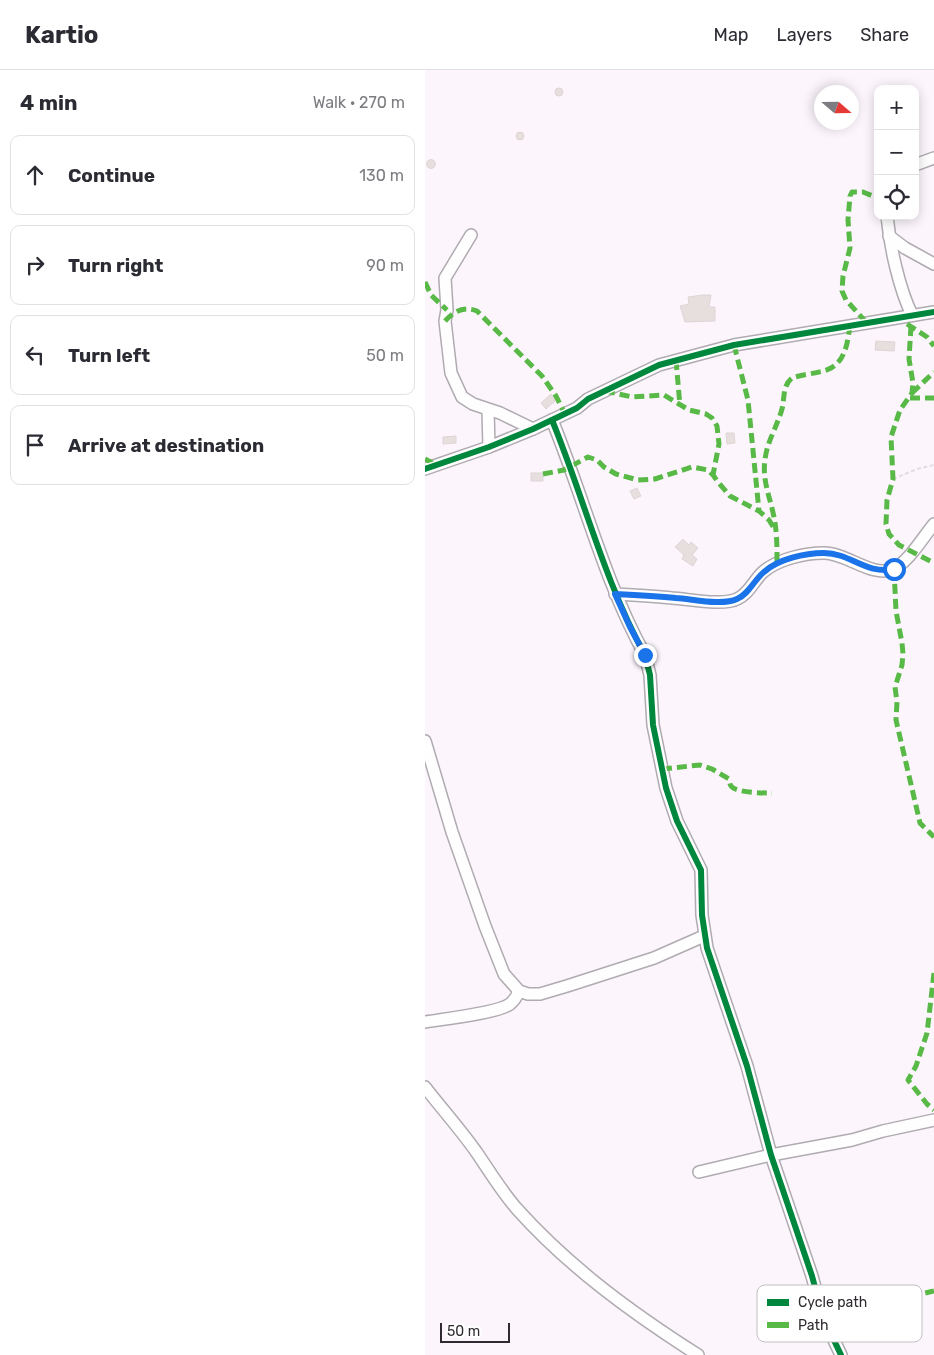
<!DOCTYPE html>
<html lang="en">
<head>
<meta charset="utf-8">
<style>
  body { margin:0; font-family:Rubik,sans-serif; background:#f2f2f3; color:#2b2b33 }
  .controls { position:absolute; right:15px; top:15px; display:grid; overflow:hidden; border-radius:10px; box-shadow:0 2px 12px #0003 }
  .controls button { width:45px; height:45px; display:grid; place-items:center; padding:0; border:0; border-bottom:1px solid #e1e1e2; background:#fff; color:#2b2b33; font:25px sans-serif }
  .compass { position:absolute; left:389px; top:15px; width:45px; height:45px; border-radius:50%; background:#fff; box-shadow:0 2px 12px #0003; rotate:110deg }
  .scale { position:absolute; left:15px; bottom:12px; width:70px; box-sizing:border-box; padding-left:5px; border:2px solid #2f2a2f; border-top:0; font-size:14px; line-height:18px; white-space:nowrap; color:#2f2a2f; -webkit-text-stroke:4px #fff; paint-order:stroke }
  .stop { position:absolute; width:15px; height:15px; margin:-11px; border:4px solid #1a73e8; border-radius:50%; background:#fff }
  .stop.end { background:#1a73e8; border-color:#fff; box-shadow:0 1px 5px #0008 }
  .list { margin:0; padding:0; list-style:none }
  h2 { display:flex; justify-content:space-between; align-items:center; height:65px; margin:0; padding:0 20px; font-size:21px }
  h2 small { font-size:16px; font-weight:400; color:#7c7c81 }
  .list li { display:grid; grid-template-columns:32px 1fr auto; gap:15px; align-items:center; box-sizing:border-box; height:80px; margin:0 10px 10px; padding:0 10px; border:1px solid #e1e1e2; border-radius:10px }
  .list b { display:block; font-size:19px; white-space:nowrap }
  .list em { font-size:16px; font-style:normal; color:#7c7c81 }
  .icon { flex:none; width:28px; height:28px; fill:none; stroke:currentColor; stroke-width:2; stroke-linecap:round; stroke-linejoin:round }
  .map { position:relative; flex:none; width:509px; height:1285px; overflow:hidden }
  header { display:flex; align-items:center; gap:30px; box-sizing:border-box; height:70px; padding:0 25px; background:#fff; border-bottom:1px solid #e1e1e2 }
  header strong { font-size:24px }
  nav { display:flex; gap:28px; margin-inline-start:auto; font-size:18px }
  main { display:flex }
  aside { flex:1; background:#fff }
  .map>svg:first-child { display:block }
  .building { fill:#e7dede; stroke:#dcd6d7 }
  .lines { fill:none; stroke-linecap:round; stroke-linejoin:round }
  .minor-casing { stroke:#b0abb0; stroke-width:14 }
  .path { stroke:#e0dee0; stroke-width:2; stroke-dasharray:4 2.5; stroke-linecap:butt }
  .minor { stroke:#fffeff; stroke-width:11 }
  .quiet { stroke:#58b947; stroke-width:5; stroke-dasharray:10 5; stroke-linecap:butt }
  .cycleway-casing { stroke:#fff; stroke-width:9 }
  .cycleway { stroke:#00873e; stroke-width:6 }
  .route { stroke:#1a73e8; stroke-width:6 }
  .key { fill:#fff; stroke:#c1bfc1; stroke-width:1 }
  .key-label { font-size:14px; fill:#2f2a2f }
</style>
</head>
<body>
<header>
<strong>Kartio</strong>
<nav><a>Map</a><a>Layers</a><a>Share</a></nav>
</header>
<main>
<aside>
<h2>4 min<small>Walk · 270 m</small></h2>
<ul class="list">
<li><svg class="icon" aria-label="ahead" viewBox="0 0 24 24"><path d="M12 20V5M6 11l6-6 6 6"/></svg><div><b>Continue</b></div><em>130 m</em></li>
<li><svg class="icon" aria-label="right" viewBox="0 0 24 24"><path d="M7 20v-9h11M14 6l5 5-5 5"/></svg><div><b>Turn right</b></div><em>90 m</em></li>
<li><svg class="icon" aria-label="left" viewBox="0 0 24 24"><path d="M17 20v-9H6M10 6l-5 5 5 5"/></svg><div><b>Turn left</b></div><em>50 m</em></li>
<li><svg class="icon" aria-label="arrive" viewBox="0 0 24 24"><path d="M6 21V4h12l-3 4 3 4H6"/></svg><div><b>Arrive at destination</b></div></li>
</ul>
</aside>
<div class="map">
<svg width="509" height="1285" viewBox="0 0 509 1285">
  <rect width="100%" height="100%" fill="#fcf6fc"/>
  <g class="building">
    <circle cx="134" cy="22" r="4"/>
    <circle cx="95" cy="66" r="4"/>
    <circle cx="6" cy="94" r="4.5"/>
    <path d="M278,225H286L284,237H290V251L260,252L255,236L264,234L263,227Z"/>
    <path d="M451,271L470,272L469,281L450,280Z"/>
    <path d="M126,324L131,330L121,339L116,333Z"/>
    <path d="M301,363H309L310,373L302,374Z"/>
    <path d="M31,366V373L18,374V367Z"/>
    <rect x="106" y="403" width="12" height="8"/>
    <path d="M212,418L216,426L209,429L205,421Z"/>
    <path d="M258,469L264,475L266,472L273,478L267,485L272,489L268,496L257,489L259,485L250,477Z"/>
  </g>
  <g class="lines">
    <defs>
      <g id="minor">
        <path d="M490,95L509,88"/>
        <path d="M462,146C465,177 474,218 487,245"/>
        <path d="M46,165L20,208L22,240L20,251L26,303L37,327L48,334L75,343L108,359"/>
        <path d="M464,166L480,178L509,194"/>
        <path d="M63,340L64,377"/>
        <path d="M127,350C159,428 179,511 220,585L225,605L228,655L241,718L252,751L276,800L277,845L282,878L322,996L346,1085L387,1206L398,1247L416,1285"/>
        <path d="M0,399L64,377L108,359L152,338L163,329L234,295L309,275L509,242"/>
        <path d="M190,524C209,525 228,526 247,528C264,529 298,536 312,529C324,524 329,510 338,502C353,489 380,483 399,483C422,483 447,508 468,499C483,493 498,467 509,454"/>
        <path d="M0,671L27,762L60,856L79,904L94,921L103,924H115L142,916L229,888L279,866"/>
        <path d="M0,952C18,949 73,943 85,934C90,930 92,926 94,921"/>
        <path d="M0,1017C17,1039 36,1060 52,1083C65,1102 77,1122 92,1139C144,1197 207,1243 273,1285"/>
        <path d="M274,1102L346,1085L427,1070L458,1061L509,1050"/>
      </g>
    </defs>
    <use href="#minor" class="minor-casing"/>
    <path class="path" d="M468,409L492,399L509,395"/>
    <use href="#minor" class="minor"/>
    <g class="quiet">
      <path d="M0,212L6,225L22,240"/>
      <path d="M20,251C29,241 39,236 52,241L117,306L131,326L140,344"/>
      <path d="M441,252L421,230L417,221L418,206L425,178L423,150L425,126L427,122H438L453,128"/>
      <path d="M482,254L502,267L509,276"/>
      <path d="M486,256L484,289L488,313L487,323L475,340L466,367L468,409L462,430L461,454L464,464L474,475L509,493"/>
      <path d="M309,275L323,330L334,441"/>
      <path d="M251,290L255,336"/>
      <path d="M180,321L207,327L239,325L264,340L281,344L287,348L292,356L294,374L288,405"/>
      <path d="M487,323L509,302"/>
      <path d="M485,328H509"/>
      <path d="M0,389L11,395"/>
      <path d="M118,404L139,400L163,387L172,390L179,397L191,404L213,410L230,409L267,397L283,400L288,405L293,412L305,426L334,441L344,450L349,458"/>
      <path d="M352,492C352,477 352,462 349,447C345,427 337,410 340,390C342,371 352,357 357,339C360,328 357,316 367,308C378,304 397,303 406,298C421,290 423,270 425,255"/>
      <path d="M469,499L471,541L477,573L478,584L477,595L470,617L472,632L471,650L495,753L509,767"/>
      <path d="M237,699L275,695L287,699L304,709C304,710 305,715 306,716C311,723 339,723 347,723"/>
      <path d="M509,903L502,963L491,996L483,1010L502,1034L509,1040"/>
      <path d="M398,1247L509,1221"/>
    </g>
    <defs>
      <g id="cycleway">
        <path d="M127,350C159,428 179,511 220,585L225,605L228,655L241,718L252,751L276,800L277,845L282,878L322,996L346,1085L387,1206L398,1247L416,1285"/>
        <path d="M0,399L64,377L108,359L152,338L163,329L234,295L309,275L509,242"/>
      </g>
    </defs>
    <use href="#cycleway" class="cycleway-casing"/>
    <use href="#cycleway" class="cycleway"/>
  </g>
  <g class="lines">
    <path class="route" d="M220,585L205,557L190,524C211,525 231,526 251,528C268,529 297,536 312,529C324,524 329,510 339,502C353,489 380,483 399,483C426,483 441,505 469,499"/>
  </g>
  <rect x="332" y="1215" width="165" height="57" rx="8" class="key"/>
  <rect x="342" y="1229" width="22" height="7" fill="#00873e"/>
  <rect x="342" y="1252" width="22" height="6" fill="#58b947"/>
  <g class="key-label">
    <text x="373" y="1237">Cycle path</text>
    <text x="373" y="1260">Path</text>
  </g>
</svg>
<div class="controls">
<button>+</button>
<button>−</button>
<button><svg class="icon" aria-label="locate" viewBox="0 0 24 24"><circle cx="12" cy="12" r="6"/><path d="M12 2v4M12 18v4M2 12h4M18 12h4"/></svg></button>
</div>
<svg class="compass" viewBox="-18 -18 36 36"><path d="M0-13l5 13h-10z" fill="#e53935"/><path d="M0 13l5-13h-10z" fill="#7c7c81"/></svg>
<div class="scale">50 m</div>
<div class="stop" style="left:469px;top:499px"></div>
<div class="stop end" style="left:220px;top:585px"></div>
</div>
</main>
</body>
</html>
